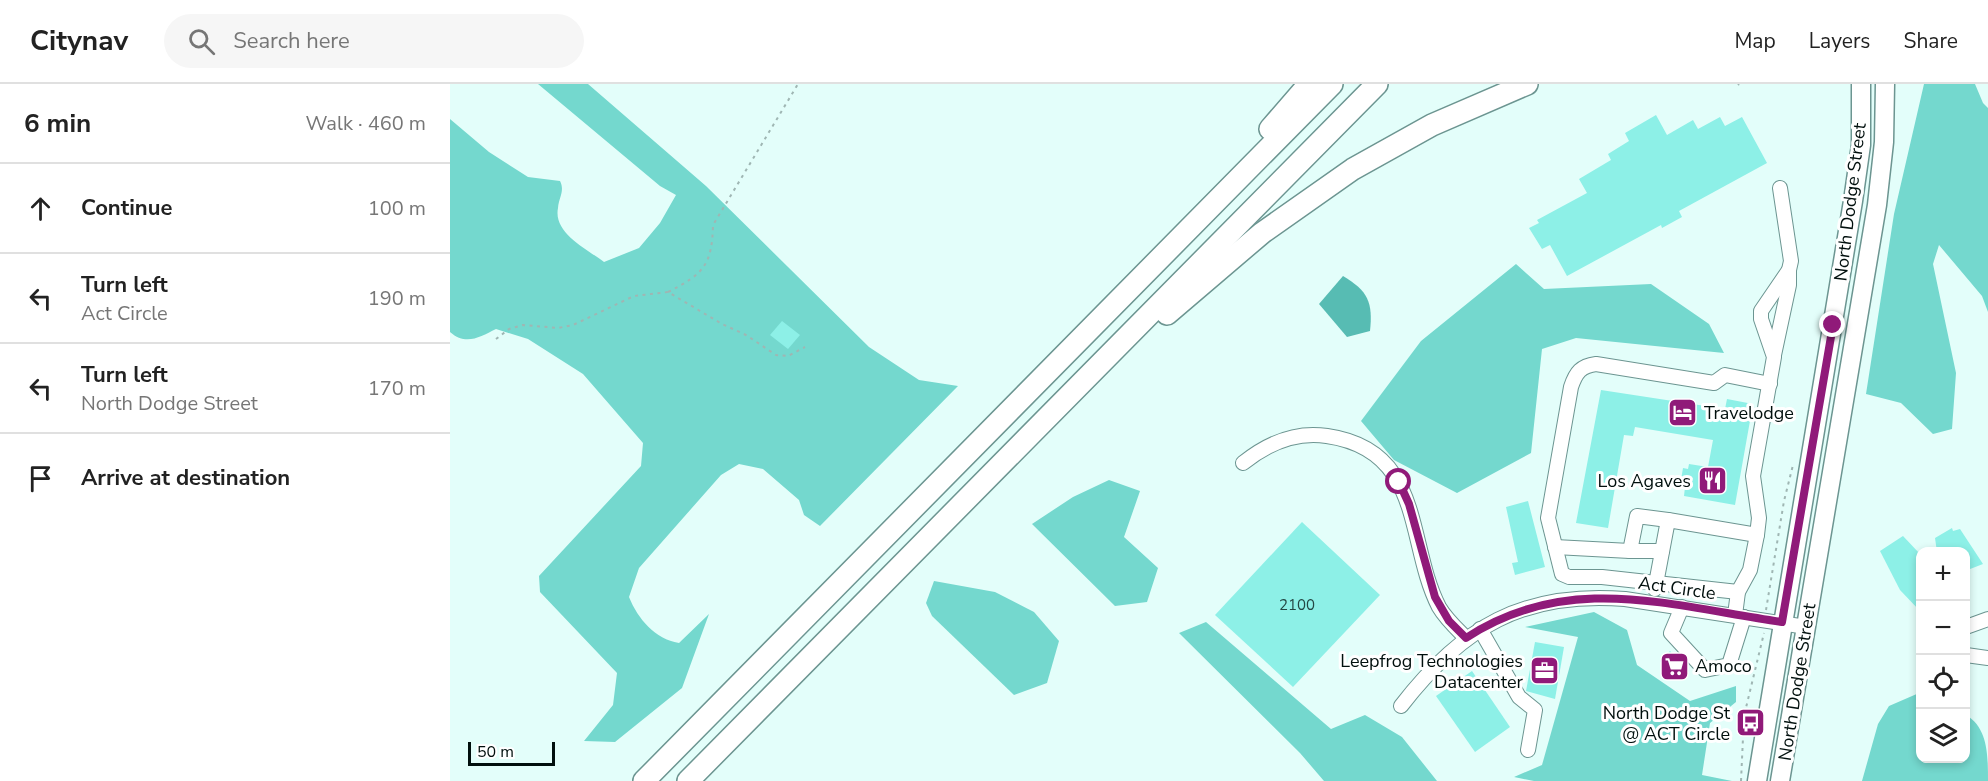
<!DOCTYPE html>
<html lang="en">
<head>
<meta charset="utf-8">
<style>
  body { margin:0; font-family:"Nunito Sans",sans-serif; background:#f6f6f6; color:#222 }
  .controls { position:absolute; right:18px; bottom:18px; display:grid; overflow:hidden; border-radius:12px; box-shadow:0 3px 9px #0003 }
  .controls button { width:54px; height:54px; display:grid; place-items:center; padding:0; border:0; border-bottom:2px solid #e0e0e0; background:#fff; color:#222; font:30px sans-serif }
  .scale { position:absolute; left:18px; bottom:15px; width:87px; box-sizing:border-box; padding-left:6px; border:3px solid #010f0d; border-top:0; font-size:16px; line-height:21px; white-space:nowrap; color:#010f0d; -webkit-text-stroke:4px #fff; paint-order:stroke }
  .stop { position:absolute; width:18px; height:18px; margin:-14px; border:4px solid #901a79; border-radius:50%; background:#fff }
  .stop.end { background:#901a79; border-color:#fff; box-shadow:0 2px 6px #0008 }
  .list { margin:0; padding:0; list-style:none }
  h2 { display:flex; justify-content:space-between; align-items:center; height:78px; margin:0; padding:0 24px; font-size:26px }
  h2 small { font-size:20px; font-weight:400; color:#767676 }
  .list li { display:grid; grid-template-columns:39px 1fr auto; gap:18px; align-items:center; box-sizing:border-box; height:90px; padding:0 24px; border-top:2px solid #e0e0e0 }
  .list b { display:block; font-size:22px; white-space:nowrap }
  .list p { margin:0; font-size:20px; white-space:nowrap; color:#767676 }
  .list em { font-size:20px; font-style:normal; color:#767676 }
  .icon { flex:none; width:33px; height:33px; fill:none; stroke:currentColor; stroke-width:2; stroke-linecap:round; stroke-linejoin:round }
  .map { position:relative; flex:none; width:1538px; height:697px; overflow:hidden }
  header { display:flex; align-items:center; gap:36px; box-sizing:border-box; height:84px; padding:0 30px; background:#fff; border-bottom:2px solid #e0e0e0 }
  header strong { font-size:28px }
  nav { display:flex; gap:33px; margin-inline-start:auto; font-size:21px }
  .search { width:420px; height:54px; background:#f6f6f6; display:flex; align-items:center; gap:15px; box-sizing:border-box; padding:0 21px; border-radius:33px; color:#767676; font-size:22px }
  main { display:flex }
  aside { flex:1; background:#fff }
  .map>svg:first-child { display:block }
  .forest { fill:#74d8ce }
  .water { fill:#57bcb3 }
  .building { fill:#8df0e7 }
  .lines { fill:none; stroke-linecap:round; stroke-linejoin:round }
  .minor-casing { stroke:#6c9591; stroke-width:16 }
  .major-casing { stroke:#6c9591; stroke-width:21 }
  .highway-casing { stroke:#6c9591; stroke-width:24 }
  .path { stroke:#9fb6b3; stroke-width:2; stroke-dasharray:3 4.5; stroke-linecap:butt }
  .minor { stroke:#fff; stroke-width:14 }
  .major { stroke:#fff; stroke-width:18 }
  .highway { stroke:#fff; stroke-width:21 }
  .route { stroke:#901a79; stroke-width:8 }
  .labels { text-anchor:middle; stroke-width:6; stroke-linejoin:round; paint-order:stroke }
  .number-label { font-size:15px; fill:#244744 }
  .street-label { font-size:18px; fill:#010f0d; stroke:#fff }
  .poi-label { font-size:18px; fill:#010f0d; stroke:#fff; text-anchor:end }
</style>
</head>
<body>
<header>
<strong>Citynav</strong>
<div class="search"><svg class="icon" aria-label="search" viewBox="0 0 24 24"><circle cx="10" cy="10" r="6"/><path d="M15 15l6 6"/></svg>Search here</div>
<nav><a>Map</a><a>Layers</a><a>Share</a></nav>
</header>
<main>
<aside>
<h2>6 min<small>Walk · 460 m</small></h2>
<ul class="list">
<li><svg class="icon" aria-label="ahead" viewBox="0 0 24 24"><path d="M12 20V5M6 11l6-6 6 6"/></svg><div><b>Continue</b></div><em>100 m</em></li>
<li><svg class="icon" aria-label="left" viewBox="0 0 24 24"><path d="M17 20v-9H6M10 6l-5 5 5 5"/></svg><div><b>Turn left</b><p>Act Circle</p></div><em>190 m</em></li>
<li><svg class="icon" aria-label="left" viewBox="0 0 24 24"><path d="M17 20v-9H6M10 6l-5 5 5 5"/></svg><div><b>Turn left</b><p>North Dodge Street</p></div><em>170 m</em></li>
<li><svg class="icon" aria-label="arrive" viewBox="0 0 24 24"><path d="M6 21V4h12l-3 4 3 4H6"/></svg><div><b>Arrive at destination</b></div></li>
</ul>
</aside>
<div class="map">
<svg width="1538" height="697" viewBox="0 0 1538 697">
  <rect width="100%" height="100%" fill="#e3fefa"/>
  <g class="forest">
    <path d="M88,0H138L256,102L419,263L469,296L508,302L370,442L354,431L349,416L313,385L289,380L271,391L189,484L179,513C188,535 205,555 229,559L259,530L232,604L165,658L134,657L163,621L167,589L90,508L89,492L191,382L193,359L133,290L78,255L46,245C30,253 16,262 0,248V35L39,68L78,93L110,97C115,107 109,113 108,124C103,149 137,165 154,178L189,164L210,139L226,111L210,102Z"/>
    <path d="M1474,0H1525L1533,19L1538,24V228L1532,212L1489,161L1483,180L1506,289L1502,345L1483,350L1451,319L1416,310L1444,130Z"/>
    <path d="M1066,180L1094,205L1201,200L1259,240L1274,269L1126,254L1092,265L1081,369L1007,409L944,376L911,337L971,257Z"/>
    <path d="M659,396L690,407L674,453L708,484L697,518L665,522L582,440L623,413Z"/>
    <path d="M484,497L545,508L584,528L609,557L597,599L564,611L482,532L476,519Z"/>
    <path d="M1144,528L1177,546L1187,581L1240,617L1286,602V618L1260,639L1252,691L1282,697H1084L1064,693L1092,681L1128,553L1075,543Z"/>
    <path d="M756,538L881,645L915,631L952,653L987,697H874L850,669L729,549Z"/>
    <path d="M1469,609L1470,674H1516V631C1538,644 1538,671 1538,697H1412L1428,640L1439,622Z"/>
  </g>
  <path class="water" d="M893,192C918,207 923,218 920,247L897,253L869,220Z"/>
  <g class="building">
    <path d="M1206,31L1217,51L1243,36L1248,45L1270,33L1275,42L1292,33L1317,79L1229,127L1232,133L1212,144L1211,141L1117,192L1100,161L1092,165L1079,144L1089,139L1087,136L1137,109L1129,95L1161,76L1158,70L1179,57L1175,49Z"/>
    <path d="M332,237L350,251L338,265L320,251Z"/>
    <path d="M1151,306L1275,325L1277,315L1303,320L1285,421L1234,412L1235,403L1230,402L1233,384L1238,385L1239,380L1258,383L1263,356L1185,343L1183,352L1174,351L1158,444L1126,439Z"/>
    <path d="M1078,417L1095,483L1065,491L1062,479L1068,478L1056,423Z"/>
    <path d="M852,438L930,511L843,603L765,531Z"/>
    <path d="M1502,444L1503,447L1510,445L1533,480L1515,487V468H1487L1485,454Z"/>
    <path d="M1453,452L1470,470V527L1450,506L1430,467Z"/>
    <path d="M1085,558L1114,563L1105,615L1076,607Z"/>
    <path d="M1220,567L1239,587L1228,596L1210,577Z"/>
    <path d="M1022,587L1060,643L1025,668L986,612Z"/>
  </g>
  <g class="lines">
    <defs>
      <g id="minor">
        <path d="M1324,271L1339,201V186"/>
        <path d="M793,379C818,359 845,347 877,352C975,366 956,459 989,523C996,535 1006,544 1016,554"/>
        <path d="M1105,463L1180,467"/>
        <path d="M1212,467H1180L1187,432L1218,436"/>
        <path d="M1205,505L1218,436L1307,451"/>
        <path d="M1288,508L1152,493H1119L1112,490L1098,434L1121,303C1126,288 1131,282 1146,280L1264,299L1275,291L1320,300"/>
        <path d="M1232,523L1221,549L1255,586L1279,581L1294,533"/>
        <path d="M1285,531L1288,508L1300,486L1307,451L1309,434L1303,392L1324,273L1311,235V227L1339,186L1341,177L1330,104"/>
        <path d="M1516,543L1538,535"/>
        <path d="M1030,545L1069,613L1085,626L1078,666"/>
        <path d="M1516,571L1538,574"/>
        <path d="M951,622C1012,543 1073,507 1175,515L1356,543"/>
      </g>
      <g id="major">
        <path d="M1307,697L1403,117L1411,61V0"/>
        <path d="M1330,697L1427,121L1434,58L1435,0"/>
      </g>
      <g id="highway">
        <path d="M820,45L859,0"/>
        <path d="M717,230L812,149L903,85L982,41L1077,0"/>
        <path d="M194,697L882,0"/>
        <path d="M238,697L927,0"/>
      </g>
    </defs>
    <use href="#minor" class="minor-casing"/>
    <use href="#major" class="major-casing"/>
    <use href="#highway" class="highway-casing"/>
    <g class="path">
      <path d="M1288,1L1289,0"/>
      <path d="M218,208C253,190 262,182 263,141L348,0"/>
      <path d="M46,255L59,245L73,241L108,244L123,241L184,212L218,208L272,240L296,251L326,271L338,272L355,263"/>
      <path d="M1316,526L1334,417L1343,381"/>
      <path d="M1291,697L1294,632L1314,549"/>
    </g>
    <use href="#minor" class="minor"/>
    <use href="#major" class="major"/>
    <use href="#highway" class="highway"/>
  </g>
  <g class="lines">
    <path class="route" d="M949,398L959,420L985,513L999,537L1016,554C1118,487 1221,522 1332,538L1383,241"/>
  </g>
  <defs>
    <symbol id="hotel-square" viewBox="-11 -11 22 22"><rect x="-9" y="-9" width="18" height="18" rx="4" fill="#901a79" stroke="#fff"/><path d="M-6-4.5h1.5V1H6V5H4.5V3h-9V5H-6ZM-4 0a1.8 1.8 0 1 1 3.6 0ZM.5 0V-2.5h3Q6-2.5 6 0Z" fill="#fff"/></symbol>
    <symbol id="restaurant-square" viewBox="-11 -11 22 22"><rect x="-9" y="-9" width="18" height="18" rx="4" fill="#901a79" stroke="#fff"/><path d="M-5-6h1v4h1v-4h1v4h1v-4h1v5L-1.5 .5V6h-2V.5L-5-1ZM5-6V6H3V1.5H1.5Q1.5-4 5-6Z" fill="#fff"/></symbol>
    <symbol id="supermarket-square" viewBox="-11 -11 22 22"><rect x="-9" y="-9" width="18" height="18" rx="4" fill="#901a79" stroke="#fff"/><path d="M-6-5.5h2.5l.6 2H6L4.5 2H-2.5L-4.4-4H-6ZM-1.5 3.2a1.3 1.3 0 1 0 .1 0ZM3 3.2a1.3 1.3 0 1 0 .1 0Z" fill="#fff"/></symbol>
    <symbol id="office-square" viewBox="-11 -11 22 22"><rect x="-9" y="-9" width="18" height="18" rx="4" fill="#901a79" stroke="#fff"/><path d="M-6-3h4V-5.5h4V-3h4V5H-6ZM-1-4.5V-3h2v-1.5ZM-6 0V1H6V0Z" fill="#fff"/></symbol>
    <symbol id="bus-square" viewBox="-11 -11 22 22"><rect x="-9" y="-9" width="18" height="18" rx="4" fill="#901a79" stroke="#fff"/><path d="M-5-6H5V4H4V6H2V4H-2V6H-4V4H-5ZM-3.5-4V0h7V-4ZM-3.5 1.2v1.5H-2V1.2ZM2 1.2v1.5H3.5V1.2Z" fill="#fff"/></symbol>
  </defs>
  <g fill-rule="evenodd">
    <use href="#hotel-square" x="1216" y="312" width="33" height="33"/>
    <use href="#restaurant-square" x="1246" y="380" width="33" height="33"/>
    <use href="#supermarket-square" x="1208" y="566" width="33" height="33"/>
    <use href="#office-square" x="1078" y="570" width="33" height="33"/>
    <use href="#bus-square" x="1284" y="622" width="33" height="33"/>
  </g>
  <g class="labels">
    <g class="number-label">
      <text x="847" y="526">2100</text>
    </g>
    <g class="street-label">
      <text transform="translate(1400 118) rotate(-83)" y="6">North Dodge Street</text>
      <text transform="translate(1227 504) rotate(8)" y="6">Act Circle</text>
      <text transform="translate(1347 598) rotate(-81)" y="6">North Dodge Street</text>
    </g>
    <g class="poi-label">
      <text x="1254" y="335" text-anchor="start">Travelodge</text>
      <text x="1241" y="403">Los Agaves</text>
      <text x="1073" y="583">Leepfrog Technologies<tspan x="1073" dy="21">Datacenter</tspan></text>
      <text x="1245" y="588" text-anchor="start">Amoco</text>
      <text x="1280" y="635">North Dodge St<tspan x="1280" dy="21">@ ACT Circle</tspan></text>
    </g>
  </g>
</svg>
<div class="controls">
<button>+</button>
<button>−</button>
<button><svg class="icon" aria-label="locate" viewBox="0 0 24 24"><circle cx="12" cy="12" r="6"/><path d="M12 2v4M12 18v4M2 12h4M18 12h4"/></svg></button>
<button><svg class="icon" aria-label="layers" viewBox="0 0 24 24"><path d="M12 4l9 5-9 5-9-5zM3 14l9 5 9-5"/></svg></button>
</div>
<div class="scale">50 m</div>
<div class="stop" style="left:949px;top:398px"></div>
<div class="stop end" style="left:1383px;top:241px"></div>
</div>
</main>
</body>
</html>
